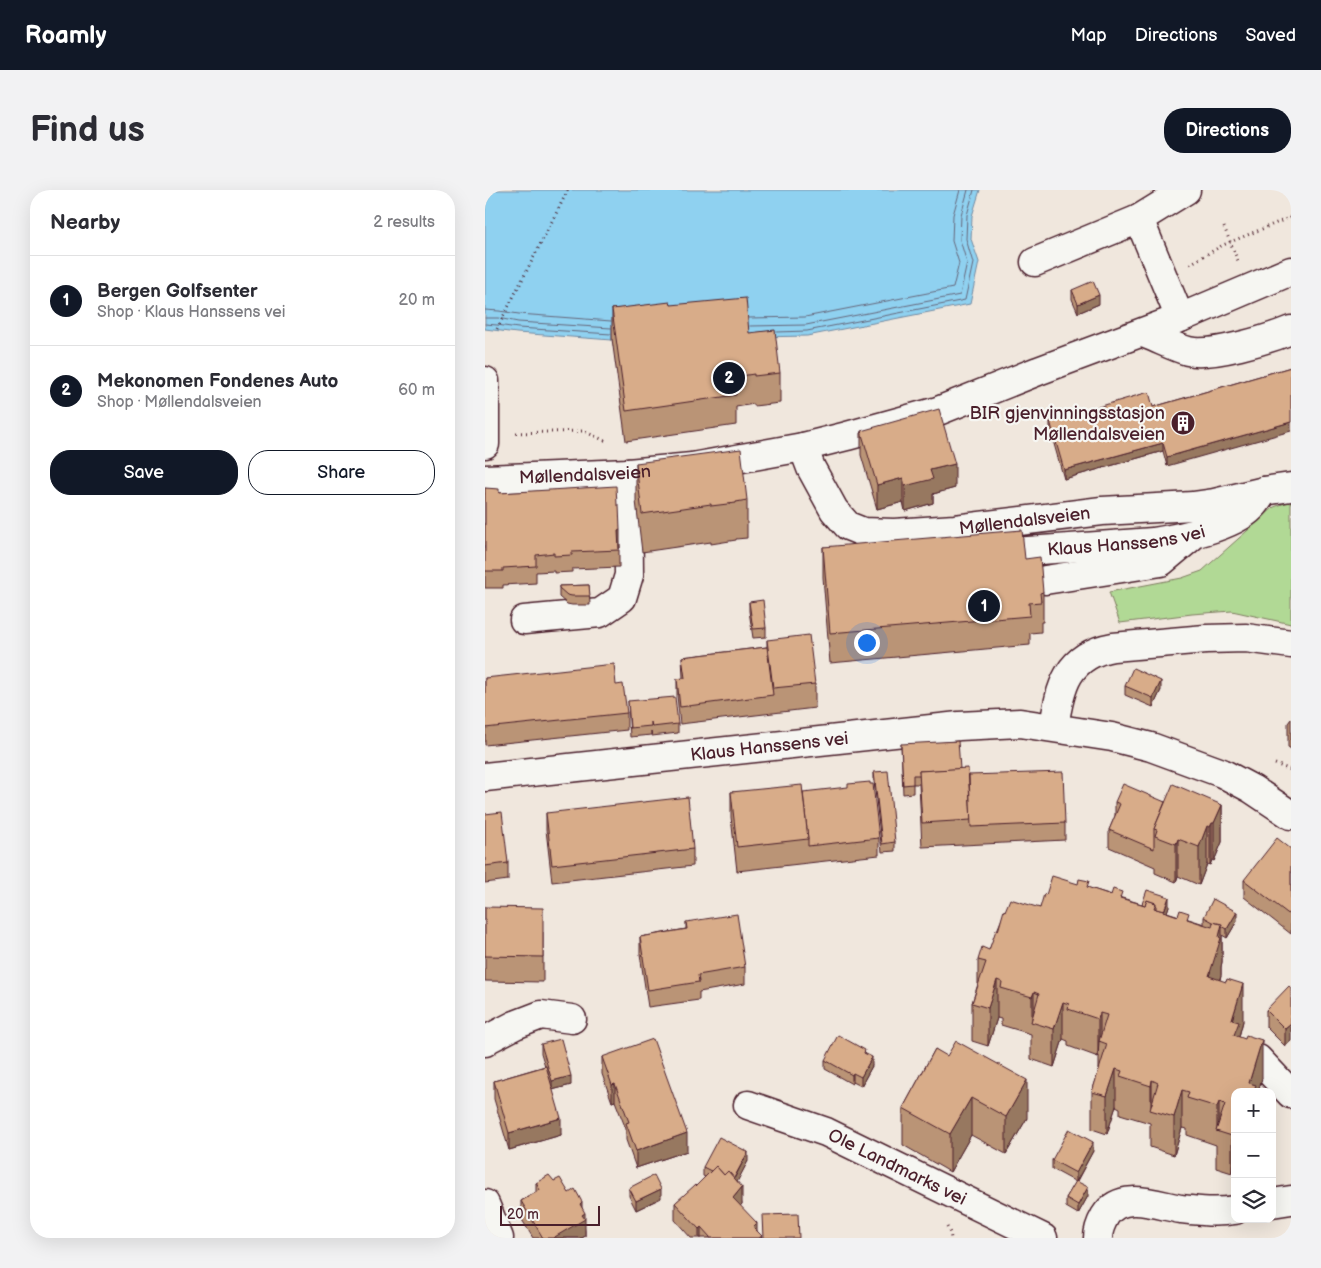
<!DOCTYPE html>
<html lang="en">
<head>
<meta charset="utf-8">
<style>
  body { margin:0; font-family:"Balsamiq Sans",sans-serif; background:#f2f2f3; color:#2b2b33 }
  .controls { position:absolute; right:15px; bottom:15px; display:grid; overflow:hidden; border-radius:10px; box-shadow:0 5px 20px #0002 }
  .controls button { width:45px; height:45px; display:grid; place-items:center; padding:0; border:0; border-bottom:1px solid #e1e1e2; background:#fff; color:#2b2b33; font:25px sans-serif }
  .scale { position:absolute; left:15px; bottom:12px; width:100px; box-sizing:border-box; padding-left:5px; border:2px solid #4a1f2b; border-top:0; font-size:14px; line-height:18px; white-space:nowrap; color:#4a1f2b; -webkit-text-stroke:4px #f6f6f2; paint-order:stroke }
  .you { position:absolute; left:381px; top:452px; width:18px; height:18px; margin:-12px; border:4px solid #fff; border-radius:50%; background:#1a73e8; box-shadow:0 0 0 8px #1a73e833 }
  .badge { display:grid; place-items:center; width:32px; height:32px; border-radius:50%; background:#111827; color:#fff; font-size:16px; font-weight:700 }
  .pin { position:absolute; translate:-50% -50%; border:2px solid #fff; box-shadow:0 1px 5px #0006 }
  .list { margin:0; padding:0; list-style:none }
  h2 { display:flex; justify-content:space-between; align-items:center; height:65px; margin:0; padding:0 20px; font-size:21px }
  h2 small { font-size:16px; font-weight:400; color:#7c7c81 }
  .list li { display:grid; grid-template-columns:32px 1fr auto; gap:15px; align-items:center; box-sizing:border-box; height:90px; padding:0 20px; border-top:1px solid #e1e1e2 }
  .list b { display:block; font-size:19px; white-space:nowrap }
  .list p { margin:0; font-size:16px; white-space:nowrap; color:#7c7c81 }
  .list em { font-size:16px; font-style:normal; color:#7c7c81 }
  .actions { display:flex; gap:10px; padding:15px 20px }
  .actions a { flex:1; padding:11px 0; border:1px solid #111827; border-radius:20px; text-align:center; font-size:18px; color:#111827 }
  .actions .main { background:#111827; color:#fff }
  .icon { flex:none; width:28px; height:28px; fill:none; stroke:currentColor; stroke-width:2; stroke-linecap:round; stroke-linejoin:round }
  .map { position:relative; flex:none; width:806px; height:1048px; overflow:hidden; border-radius:20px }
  header { display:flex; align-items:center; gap:30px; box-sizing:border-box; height:70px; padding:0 25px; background:#111827; color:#fff }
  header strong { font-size:24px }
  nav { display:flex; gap:28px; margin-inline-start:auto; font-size:18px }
  .intro { display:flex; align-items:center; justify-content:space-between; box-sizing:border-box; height:120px; padding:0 30px }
  h1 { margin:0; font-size:35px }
  .button { padding:12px 22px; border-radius:20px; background:#111827; color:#fff; font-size:18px; font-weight:700 }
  main { display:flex; gap:30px; padding:0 30px }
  aside { flex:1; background:#fff; border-radius:20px; box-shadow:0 5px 20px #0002 }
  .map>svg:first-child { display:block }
  .green { fill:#b1d995; stroke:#7e7c60 }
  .water { fill:#8fd1f0; stroke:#738aa1 }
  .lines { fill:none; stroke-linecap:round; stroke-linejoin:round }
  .shore { stroke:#66667a; stroke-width:1 }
  .minor-casing { stroke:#4a1f2b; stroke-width:31 }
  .path { stroke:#4a1f2b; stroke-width:3; stroke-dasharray:1 4; stroke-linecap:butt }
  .minor { stroke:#f6f6f2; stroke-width:28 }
  .wall { fill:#ba9476; stroke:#4a1f2b }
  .shaded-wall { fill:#977860; stroke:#4a1f2b }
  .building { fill:#d8ac89; stroke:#4a1f2b }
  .labels { text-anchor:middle; stroke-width:4.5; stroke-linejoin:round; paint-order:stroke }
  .poi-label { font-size:18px; fill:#4a1f2b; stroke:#f6f6f2; text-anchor:end }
  .street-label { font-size:18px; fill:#4a1f2b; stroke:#f6f6f2 }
</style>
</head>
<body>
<header>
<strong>Roamly</strong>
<nav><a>Map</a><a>Directions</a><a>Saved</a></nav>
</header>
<div class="intro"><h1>Find us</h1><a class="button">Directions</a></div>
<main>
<aside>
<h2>Nearby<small>2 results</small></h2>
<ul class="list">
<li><span class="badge">1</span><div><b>Bergen Golfsenter</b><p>Shop · Klaus Hanssens vei</p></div><em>20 m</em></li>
<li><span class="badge">2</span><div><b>Mekonomen Fondenes Auto</b><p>Shop · Møllendalsveien</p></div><em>60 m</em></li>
</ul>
<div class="actions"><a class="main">Save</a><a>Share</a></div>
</aside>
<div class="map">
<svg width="806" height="1048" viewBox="0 0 806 1048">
  <rect width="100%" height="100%" fill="#f0e7dd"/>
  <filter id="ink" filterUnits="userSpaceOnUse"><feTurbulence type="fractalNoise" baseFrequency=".02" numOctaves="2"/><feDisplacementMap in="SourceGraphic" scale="10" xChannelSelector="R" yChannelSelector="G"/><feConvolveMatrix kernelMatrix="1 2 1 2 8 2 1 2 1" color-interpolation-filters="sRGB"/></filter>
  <g filter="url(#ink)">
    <path class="green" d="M806,311V434L747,421L707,424L635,433L624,402L697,388L717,381L789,317Z"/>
    <path class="water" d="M0,0H495L487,26L486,49L494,72L485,114L322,146L127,150L32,143L0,139Z"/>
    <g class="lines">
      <g class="shore">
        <path d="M0,120L14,121L34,124L126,131"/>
        <path d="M0,128H13L33,132L126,138"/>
        <path d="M264,128L320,127L468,98L474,73L467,51L468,25L475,0"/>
        <path d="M0,134L12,135L33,138L126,144"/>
        <path d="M265,136L321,135L475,105L482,73L475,50L476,25L483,0"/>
        <path d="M292,142L322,141L480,110L488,73L481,49L482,25L489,0"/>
      </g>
      <defs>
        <g id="minor">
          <path d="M550,72L654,29"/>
          <path d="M695,128L654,29L701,0"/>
          <path d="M660,142L663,145C676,150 689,157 703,161C725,167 784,149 806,140"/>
          <path d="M0,191V254"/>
          <path id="s1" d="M318,257L326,278L349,320L363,336L378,342L409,343L470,339L617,321L708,316L729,313L779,301L806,297"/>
          <path id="s2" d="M0,289L143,283L207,277L318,257L362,246L453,221L553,181L695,128L806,81"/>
          <path id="s3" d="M501,364L668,352C695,348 748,337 767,317C772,313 775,306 779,301"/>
          <path d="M560,390L676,372L706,347"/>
          <path d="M39,430L115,423L137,408L144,385L143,283"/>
          <path d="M569,537C575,497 582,465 628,457L721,449L761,448L806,454"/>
          <path id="s4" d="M0,587L474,536L535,533L627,547L666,557L737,583L767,599L806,625"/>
          <path d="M0,852L3,849L30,835L56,825L87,829"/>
          <path d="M773,869L806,904"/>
          <path id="s5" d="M263,915L341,942L558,1048"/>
          <path d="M787,1013L806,1010"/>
          <path d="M0,1014L14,1048"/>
          <path d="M613,1048C613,1040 616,1033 620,1026C636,1000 672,1015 696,1019C714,1021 731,1023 750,1020"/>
        </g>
      </defs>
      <use href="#minor" class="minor-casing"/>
      <g class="path">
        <path d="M739,37L753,71"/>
        <path d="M705,74L738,55L806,27"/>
        <path d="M12,139L83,0"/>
        <path d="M31,243L98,241L123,252"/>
        <path d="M790,574L806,580"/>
        <path d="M462,1037L465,1043L466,1048"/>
      </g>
      <use href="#minor" class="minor"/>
    </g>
    <g class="wall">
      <path d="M587,100L614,114L593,123L587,109Z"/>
      <path d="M186,115L264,143L295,183V213L269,216V214L251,217V235L141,251L127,149V119Z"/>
      <path d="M806,177L682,276L678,261L579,289L565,240V231L668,217Z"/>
      <path d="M376,241L470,298L448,304V313L420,321L418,312L392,319L376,265Z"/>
      <path d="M151,273L262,310V348L251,349V350L226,354V352L157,362L151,311Z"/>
      <path d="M0,298L14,303L132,315L135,358H134V377L87,379V382L69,383V381L51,382V393L18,395V398H0Z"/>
      <path d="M338,357L540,369L558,402V432H556V442L545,443V455L345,473L338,387Z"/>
      <path d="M104,395L105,415H87L82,414L74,407V396Z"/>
      <path d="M264,412L281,438V447L268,448L264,421Z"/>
      <path d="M282,450L330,494V518L195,534L192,506V489L198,488L197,467L282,457Z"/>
      <path d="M0,488L131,495L142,523V540L0,555Z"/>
      <path d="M640,496L676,500L668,517L640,505Z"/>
      <path d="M143,511L193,534V543L167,546L166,541V545L145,547Z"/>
      <path d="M806,529V559L803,557V533Z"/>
      <path d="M416,554L475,579L484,585L580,633V650L437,657L434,594H428V603L418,604Z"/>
      <path d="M389,582L410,652V661L397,662L389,591Z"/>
      <path d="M246,602H318L394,648V665L252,681L246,627Z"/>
      <path d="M630,612H680L737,615V652L729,671L727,670L725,675L722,674L714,695L693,686L691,692L670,683V677L624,657V640L630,626Z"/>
      <path d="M61,623L208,659V676L67,692L61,640Z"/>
      <path d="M0,624L23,673V690L0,693Z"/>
      <path d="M806,659V744L759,707V690Z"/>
      <path d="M604,698L657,714L684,716L682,722L719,734V727L752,731L742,748L737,745V772L736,777V785L735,790L758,831L754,847L777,888L773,902H750L747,983L731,978V955L702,945V939L697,938L689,965L665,957V933L635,924V918L631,916L622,944L607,939V902L614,881V866L613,867L583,856V851L578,849L569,877L546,869V844L516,835V829L512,828L503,856L487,851V813L493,794V770L504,760L520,721L555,718L561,705Z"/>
      <path d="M0,717L58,742V792L0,791Z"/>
      <path d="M201,732L260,777V794L214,802V810L163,817L155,764V747L201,739Z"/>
      <path d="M806,798L800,856L781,837V820Z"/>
      <path d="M56,854L86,895L67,900L76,945L24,960L9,909V891L60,876L56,863Z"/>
      <path d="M450,859L542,928L521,964L486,945L465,982L418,955V918Z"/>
      <path d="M380,863L387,876L376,896L368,892L367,894L340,879V870Z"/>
      <path d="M117,867L202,961L151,978L141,950V939L130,911L127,912L117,884Z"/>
      <path d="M608,961L592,991L603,1006L593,1024L581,1017V1008L591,992L567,979V970Z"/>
      <path d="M263,971L252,991L257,1014L255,1016L277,1048H206L190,1030V1013L211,996L220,987L218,986V977Z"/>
      <path d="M69,991L84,1003L97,1019L100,1041V1046L97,1048H48L36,1028V1011L51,1002V993Z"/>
      <path d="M144,998L176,1008L151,1020L144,1006Z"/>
    </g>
    <g class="shaded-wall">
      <path d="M614,105V114L593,123V114Z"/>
      <path d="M806,232V241L682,276V267Z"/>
      <path d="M678,253V261L579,289V280Z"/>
      <path d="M470,274V298L448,304V313L420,321V296L445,280Z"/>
      <path d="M418,288V312L392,319V295Z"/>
      <path d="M135,340V358H133V341Z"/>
      <path d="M676,491V500L668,517V508Z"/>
      <path d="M737,615V652L729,671V633Z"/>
      <path d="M727,633V670L725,675V637Z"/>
      <path d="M722,636V674L714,695V657Z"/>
      <path d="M693,649V686L691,692V654Z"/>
      <path d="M684,707V716L679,731V722Z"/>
      <path d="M752,722V731L742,748V739Z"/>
      <path d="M737,734V772L736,777V785L724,824V786Z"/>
      <path d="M512,790V828L503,856V818Z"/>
      <path d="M758,794V831L754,846V869L747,830Z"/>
      <path d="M549,802V833L547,832V807Z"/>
      <path d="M578,812V849L569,877V839Z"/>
      <path d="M615,823V852L614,851L613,867V829Z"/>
      <path d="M806,834V851L800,856V839Z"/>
      <path d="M777,850V888L773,902H764V893Z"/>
      <path d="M387,867V876L376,896V887Z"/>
      <path d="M631,879V916L622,944V906Z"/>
      <path d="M368,883V892L367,894V885Z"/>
      <path d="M86,886V895L67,900V891Z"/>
      <path d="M542,890V928L521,964V927Z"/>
      <path d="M667,890V920H666V896Z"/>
      <path d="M130,894V911L127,912V895Z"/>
      <path d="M697,900V938L689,965V927Z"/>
      <path d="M486,908V945L465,982V944Z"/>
      <path d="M734,912V942L732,941V917Z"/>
      <path d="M76,928V945L24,960V943Z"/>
      <path d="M750,937V974L747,983V946Z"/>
      <path d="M202,943V961L151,978V961Z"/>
      <path d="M608,952V961L591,992V983Z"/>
      <path d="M263,962V971L248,1000V991Z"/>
      <path d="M257,997V1014L248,1025V1008Z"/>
      <path d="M603,997V1006L593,1024V1015Z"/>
      <path d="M176,999V1008L151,1020V1011Z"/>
      <path d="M97,1012V1025L100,1023V1046L97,1048H68L95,1014Z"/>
      <path d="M272,1033V1048L268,1037Z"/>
      <path d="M216,1037V1048H214V1039Z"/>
    </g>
    <g class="building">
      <path d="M608,91L614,105L593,114L587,100Z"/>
      <path d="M261,108L264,143L290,140L295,183L269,186V184L249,187L251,205L141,221L127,119L185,112L186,115Z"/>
      <path d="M806,177V232L682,267L678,253L579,280L565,231L664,202L668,217Z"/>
      <path d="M454,219L470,274L445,280L448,289L420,296L418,288L392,295L376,241Z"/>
      <path d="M256,259L262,310L251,312V313L226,316V314L157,324L151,273Z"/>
      <path d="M131,296L132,315H134L135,340L133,341L134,360L87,362V365L69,366V363L51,365V376L18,378V381H0V298L14,299V303Z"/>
      <path d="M537,340L540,369L555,367L558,402L555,403L556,412L544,413L545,426L345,443L338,357Z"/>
      <path d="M104,395L105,406H87L82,405L74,398V396Z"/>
      <path d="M278,410L281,438L268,439L264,412Z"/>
      <path d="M324,445L330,494L288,498L282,450Z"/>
      <path d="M282,457L288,505L195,517L192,489L200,488L197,467Z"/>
      <path d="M129,474L131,495L138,494L142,523L0,538V488Z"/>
      <path d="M648,478L676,491L668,508L640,496Z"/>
      <path d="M190,507L193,534L167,537L166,532V536L145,538L143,511Z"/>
      <path d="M473,551L475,579L434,581L435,585H428V594L418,595L416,554Z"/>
      <path d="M483,578L486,630L437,633L434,581Z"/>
      <path d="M403,581L410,652L397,654L389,582Z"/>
      <path d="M578,582L580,633L486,637L484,585Z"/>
      <path d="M385,592V594H388L394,648L323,656V649L318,602L363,597V594Z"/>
      <path d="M638,594L680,612L669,639V659L624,640L635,614L630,612Z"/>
      <path d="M688,594L737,615L729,633H727L725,637L722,636L714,657L693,649L691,654L670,646L672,640L669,639Z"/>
      <path d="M317,595L323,649L252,657L246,602Z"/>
      <path d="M203,607L208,659L67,675L61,623Z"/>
      <path d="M17,622L23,673L0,676V624Z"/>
      <path d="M792,648L806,659V726L759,690Z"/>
      <path d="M567,686L593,694L594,689L604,691L602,697L626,705L628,699L637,702L635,708L660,715L662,710L671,713L669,718L693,726L695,720L704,723L702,729L727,737L728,732L737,734L734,747L736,748L724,786L741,792L742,789L758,794L747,830L754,832L749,845L760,849L761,845L777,850L764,893L771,895L768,902H750V937L747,946L731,941L740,914L734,912L732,917L702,908L704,902L697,900L689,927L665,920L673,893L667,890L666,896L635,886L637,881L631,879L622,906L607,902L622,854L614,851L622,825L615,823L613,829L583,819L584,814L578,812L569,839L546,832L554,804L549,802L547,807L516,798L517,792L512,790L503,818L487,813L501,772L493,770L497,757L504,760L511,740L513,741L519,720L520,721L525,709L555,718L559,704L561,705Z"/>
      <path d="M662,700L684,707L679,721L671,719V713L662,710L660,715L657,714Z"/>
      <path d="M728,709L752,722L742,739L737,736V734L728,732L719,727Z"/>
      <path d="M0,717L58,718V767L0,766Z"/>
      <path d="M252,724L260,777L213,785L214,792L163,800L155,747L202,739L201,732Z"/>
      <path d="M804,796L806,798V834L800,839L781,820Z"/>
      <path d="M353,845L380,860L379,863L387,867L376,887L368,883L367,885L340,870Z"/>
      <path d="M76,849L86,886L67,891L56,854Z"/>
      <path d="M168,849L202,943L151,961L141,933L144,932L130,894L127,895L117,867Z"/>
      <path d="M471,851L542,890L521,927L486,908L465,944L418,918L450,859L462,866Z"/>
      <path d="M61,876L76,928L24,943L9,891Z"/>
      <path d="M584,939L608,952L591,983L567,970Z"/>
      <path d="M234,947L263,962L249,988L243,981L239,985L231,976L226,981L218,977Z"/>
      <path d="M231,976L239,985L243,981L257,997L248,1008L272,1033L268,1037L277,1046L274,1048H225V1047L216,1037L214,1039L190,1013L210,995L211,996Z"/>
      <path d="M64,985L69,991L75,988L84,1003L90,999L97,1012L95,1014L100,1023L97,1025L100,1029L68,1048H58L36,1011L55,1000L51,993Z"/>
      <path d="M169,985L176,999L151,1011L144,998Z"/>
      <path d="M591,991L603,997L593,1015L581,1008Z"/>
      <path d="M313,1024L314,1048H278L277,1025Z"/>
    </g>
  </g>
  <defs>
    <symbol id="building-disc" viewBox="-11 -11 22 22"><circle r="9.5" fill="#4a1f2b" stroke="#f6f6f2"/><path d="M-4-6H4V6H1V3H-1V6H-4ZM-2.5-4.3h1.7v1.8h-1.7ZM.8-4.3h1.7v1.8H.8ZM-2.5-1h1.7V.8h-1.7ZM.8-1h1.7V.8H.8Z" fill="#fff"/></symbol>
  </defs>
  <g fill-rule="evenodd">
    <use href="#building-disc" x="684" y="219" width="28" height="28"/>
  </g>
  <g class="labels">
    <g class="poi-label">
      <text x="680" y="229">BIR gjenvinningsstasjon<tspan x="680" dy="21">Møllendalsveien</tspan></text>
    </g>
    <g class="street-label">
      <text dy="6" stroke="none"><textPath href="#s2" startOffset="100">Møllendalsveien</textPath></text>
      <text dy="6" stroke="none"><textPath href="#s1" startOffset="270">Møllendalsveien</textPath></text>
      <text dy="6" stroke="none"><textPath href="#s3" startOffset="141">Klaus Hanssens vei</textPath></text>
      <text dy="6" stroke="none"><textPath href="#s4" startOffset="286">Klaus Hanssens vei</textPath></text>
      <text dy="6" stroke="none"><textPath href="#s5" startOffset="162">Ole Landmarks vei</textPath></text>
    </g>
  </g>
</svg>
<div class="controls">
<button>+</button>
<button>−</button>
<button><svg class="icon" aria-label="layers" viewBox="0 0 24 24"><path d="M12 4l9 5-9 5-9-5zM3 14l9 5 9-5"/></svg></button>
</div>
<div class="scale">20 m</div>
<div class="you"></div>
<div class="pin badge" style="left:499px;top:416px">1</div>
<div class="pin badge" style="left:244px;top:188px">2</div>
</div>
</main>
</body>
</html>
